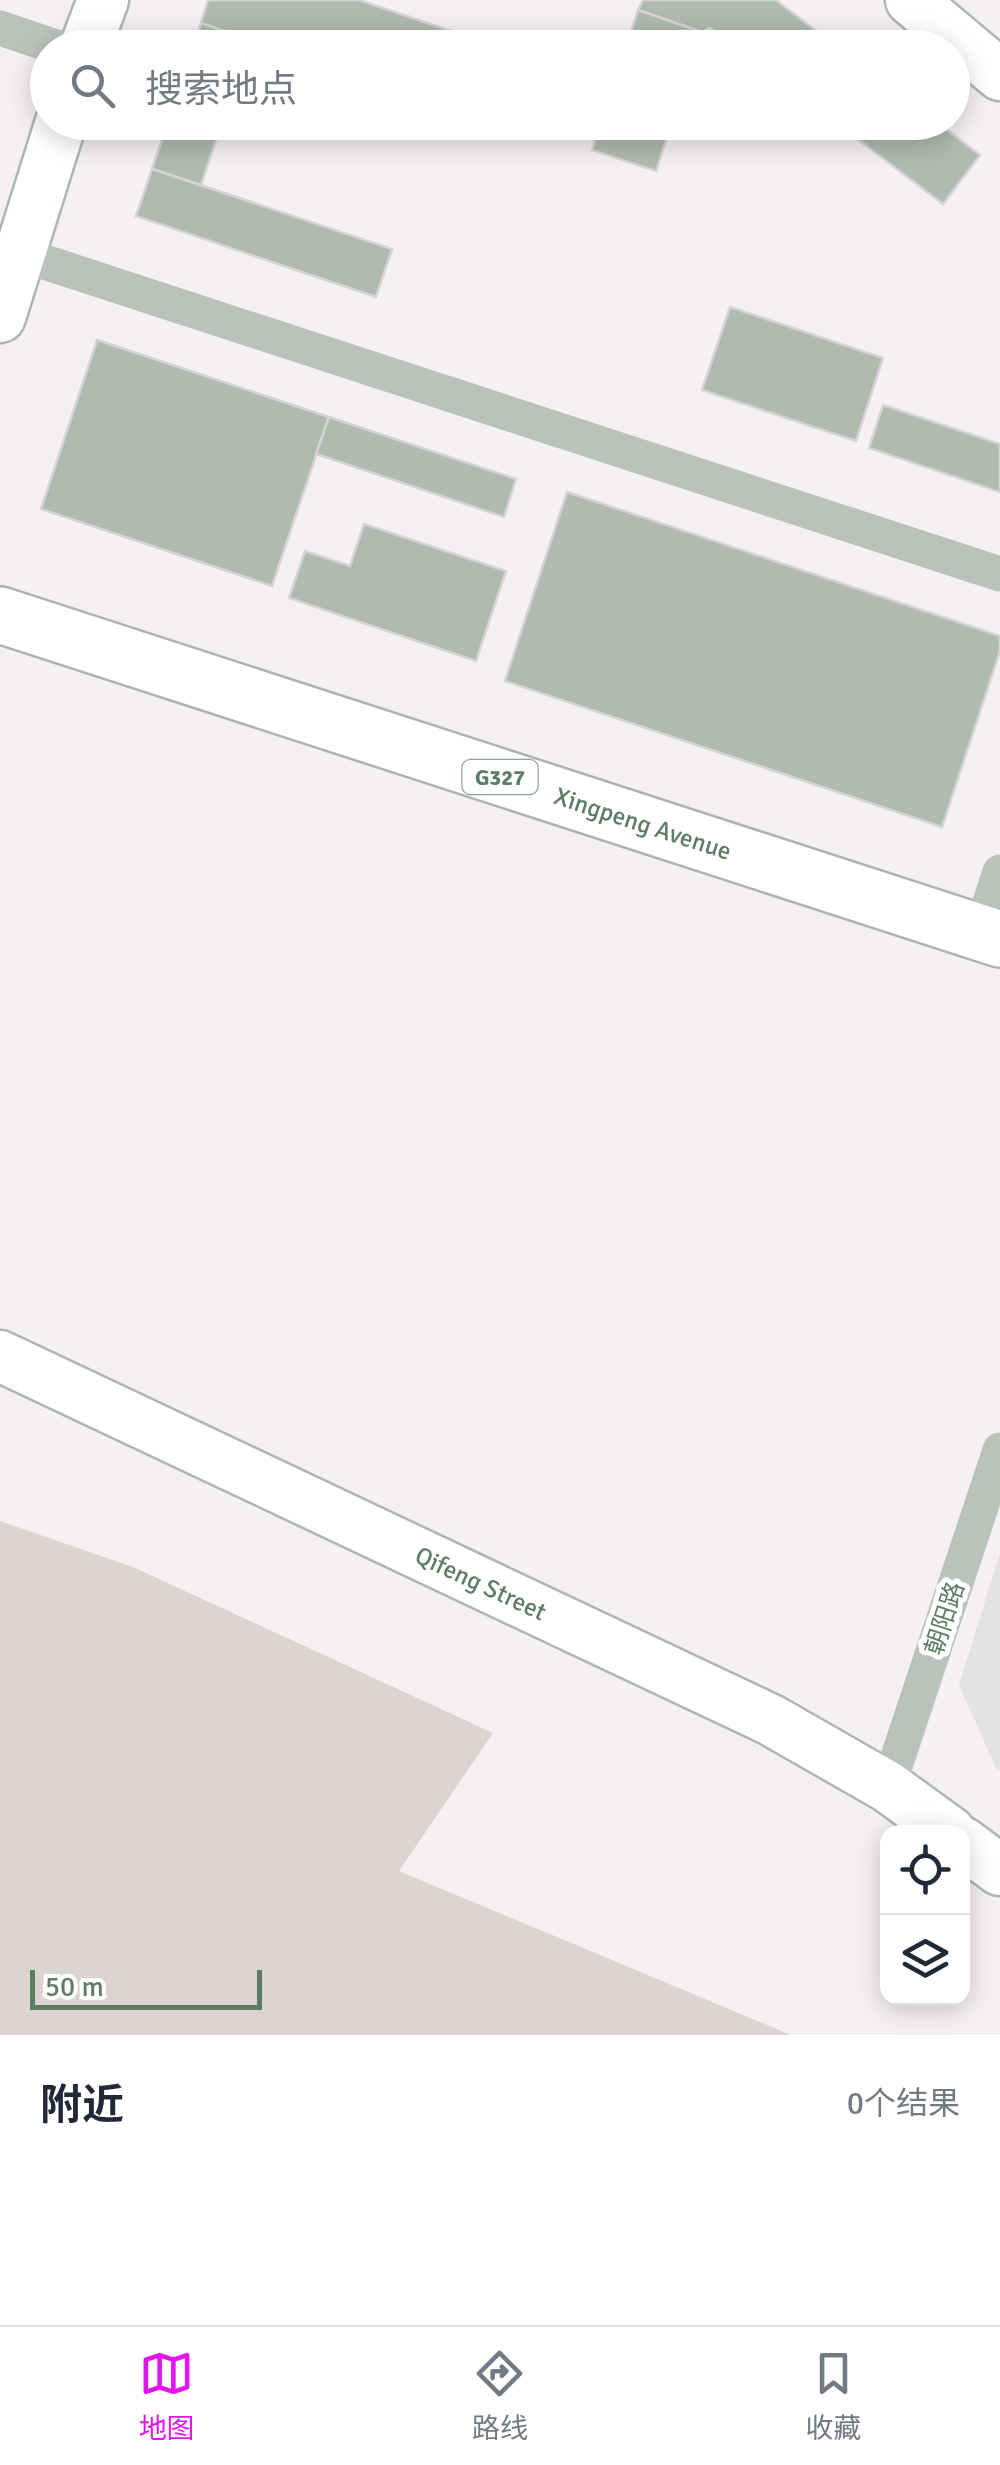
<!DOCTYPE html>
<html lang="zh">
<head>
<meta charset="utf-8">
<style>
  body { margin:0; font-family:Signika,"Noto Sans SC",sans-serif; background:#f6f6f7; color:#1f2937 }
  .controls { position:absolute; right:30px; bottom:30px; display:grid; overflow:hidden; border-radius:20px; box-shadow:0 5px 25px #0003 }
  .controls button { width:90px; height:90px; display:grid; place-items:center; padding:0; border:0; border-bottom:2px solid #e0e1e3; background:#fff; color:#1f2937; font:50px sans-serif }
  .scale { position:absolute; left:30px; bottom:25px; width:232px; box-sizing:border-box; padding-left:10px; border:5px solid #5d7d62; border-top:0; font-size:28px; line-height:35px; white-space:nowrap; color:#5d7d62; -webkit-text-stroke:8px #fff; paint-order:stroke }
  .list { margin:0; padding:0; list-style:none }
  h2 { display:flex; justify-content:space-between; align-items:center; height:130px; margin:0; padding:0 40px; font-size:42px }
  h2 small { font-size:32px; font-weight:400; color:#747a83 }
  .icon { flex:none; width:55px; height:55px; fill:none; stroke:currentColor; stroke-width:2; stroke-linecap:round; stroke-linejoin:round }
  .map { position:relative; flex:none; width:1000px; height:2035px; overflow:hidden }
  .search { position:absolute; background:#fff; box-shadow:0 5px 25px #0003; left:30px; right:30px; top:30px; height:110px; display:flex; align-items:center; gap:25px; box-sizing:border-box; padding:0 35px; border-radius:55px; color:#747a83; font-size:38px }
  .sheet { height:290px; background:#fff }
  nav { display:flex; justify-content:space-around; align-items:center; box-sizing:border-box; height:140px; border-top:2px solid #e0e1e3; background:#fff; font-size:28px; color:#747a83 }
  nav a { display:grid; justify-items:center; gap:5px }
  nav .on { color:#e314f1 }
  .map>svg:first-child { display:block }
  .built { fill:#e5e3e2 }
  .green { fill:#dcd4d0 }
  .building { fill:#afbbaf; stroke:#d5d3d4; stroke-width:2.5 }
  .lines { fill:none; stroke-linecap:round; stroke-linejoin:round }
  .secondary-casing { stroke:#acb8ae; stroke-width:55 }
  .highway-casing { stroke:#abb5ad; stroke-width:60 }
  .street { stroke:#bac3bb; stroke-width:35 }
  .secondary { stroke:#fff; stroke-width:50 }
  .highway { stroke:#fff; stroke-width:55 }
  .labels { text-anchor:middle; stroke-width:10; stroke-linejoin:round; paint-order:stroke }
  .shield { fill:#fff; stroke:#8ea491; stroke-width:2.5 }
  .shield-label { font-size:22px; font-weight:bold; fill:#5d7d62 }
  .street-label { font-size:25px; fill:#5d7d62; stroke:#fff }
</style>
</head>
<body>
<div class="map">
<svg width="1000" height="2035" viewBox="0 0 1000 2035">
  <rect width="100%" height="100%" fill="#f5f0f1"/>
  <path class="built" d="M1000,1553V1770L996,1768L959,1685Z"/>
  <path class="green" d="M0,1521L133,1567L493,1733L399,1871L791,2035H0Z"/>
  <g class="building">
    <path d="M208,0H359L502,48H273L201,23Z"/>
    <path d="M643,0H776L838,48H736L710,28L702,32L638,10Z"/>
    <path d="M638,10L702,32L697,48H626Z"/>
    <path d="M201,23L250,40L247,48H193Z"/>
    <path d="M168,122H222L201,185L152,169Z"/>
    <path d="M498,122H547L542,137Z"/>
    <path d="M601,122H672L656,171L592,150Z"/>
    <path d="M835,122H937L980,155L943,204Z"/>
    <path d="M152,169L392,249L376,297L136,216Z"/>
    <path d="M730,307L883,358L856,441L702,390Z"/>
    <path d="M97,340L329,417L272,586L41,509Z"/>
    <path d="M883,405L1000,444V492L869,448Z"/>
    <path d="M329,417L516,479L504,517L316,454Z"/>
    <path d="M567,492L1000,636V651L942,827L505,681Z"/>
    <path d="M364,524L506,571L476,661L289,598L305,551L350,566Z"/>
  </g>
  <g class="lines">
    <defs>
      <g id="secondary">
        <path d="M911,0L1000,75"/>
        <path d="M85,48L103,0"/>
        <path d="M0,317L61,122"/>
        <path d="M0,1356L771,1720L888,1787L950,1832"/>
        <path d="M962,1842L1000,1870"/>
      </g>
      <path id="highway" d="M0,615L1000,939"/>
    </defs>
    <use href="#secondary" class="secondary-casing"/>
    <use href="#highway" class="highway-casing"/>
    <g class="street">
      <path d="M0,28L59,48"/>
      <path d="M20,254L1000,574"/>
      <path d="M980,933L1000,872"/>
      <path d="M888,1787L1000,1450"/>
    </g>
    <use href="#secondary" class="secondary"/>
    <use href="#highway" class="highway"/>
  </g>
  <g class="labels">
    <rect class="shield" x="462.5" y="760" width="75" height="34" rx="8"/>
    <g class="shield-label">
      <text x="500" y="785">G327</text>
    </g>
    <g class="street-label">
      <text transform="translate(643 823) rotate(18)" y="9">Xingpeng Avenue</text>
      <text transform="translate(481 1583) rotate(25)" y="9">Qifeng Street</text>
      <text transform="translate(944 1618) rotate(-72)" y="9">朝阳路</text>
    </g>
  </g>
</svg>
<div class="controls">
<button><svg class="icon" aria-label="locate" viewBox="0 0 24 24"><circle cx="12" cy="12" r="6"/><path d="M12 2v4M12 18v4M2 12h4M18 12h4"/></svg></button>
<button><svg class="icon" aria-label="layers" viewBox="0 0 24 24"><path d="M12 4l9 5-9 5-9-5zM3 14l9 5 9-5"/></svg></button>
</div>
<div class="scale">50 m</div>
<div class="search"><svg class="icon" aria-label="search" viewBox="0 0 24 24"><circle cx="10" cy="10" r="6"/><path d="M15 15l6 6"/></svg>搜索地点</div>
</div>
<section class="sheet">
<h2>附近<small>0个结果</small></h2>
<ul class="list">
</ul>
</section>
<nav>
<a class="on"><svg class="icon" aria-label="map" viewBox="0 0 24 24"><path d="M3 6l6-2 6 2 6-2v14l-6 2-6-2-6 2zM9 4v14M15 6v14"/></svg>地图</a>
<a><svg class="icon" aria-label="directions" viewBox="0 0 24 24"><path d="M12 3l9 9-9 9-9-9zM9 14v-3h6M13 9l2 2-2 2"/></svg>路线</a>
<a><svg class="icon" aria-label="saved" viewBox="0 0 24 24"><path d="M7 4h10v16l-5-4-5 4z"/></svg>收藏</a>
</nav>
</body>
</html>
